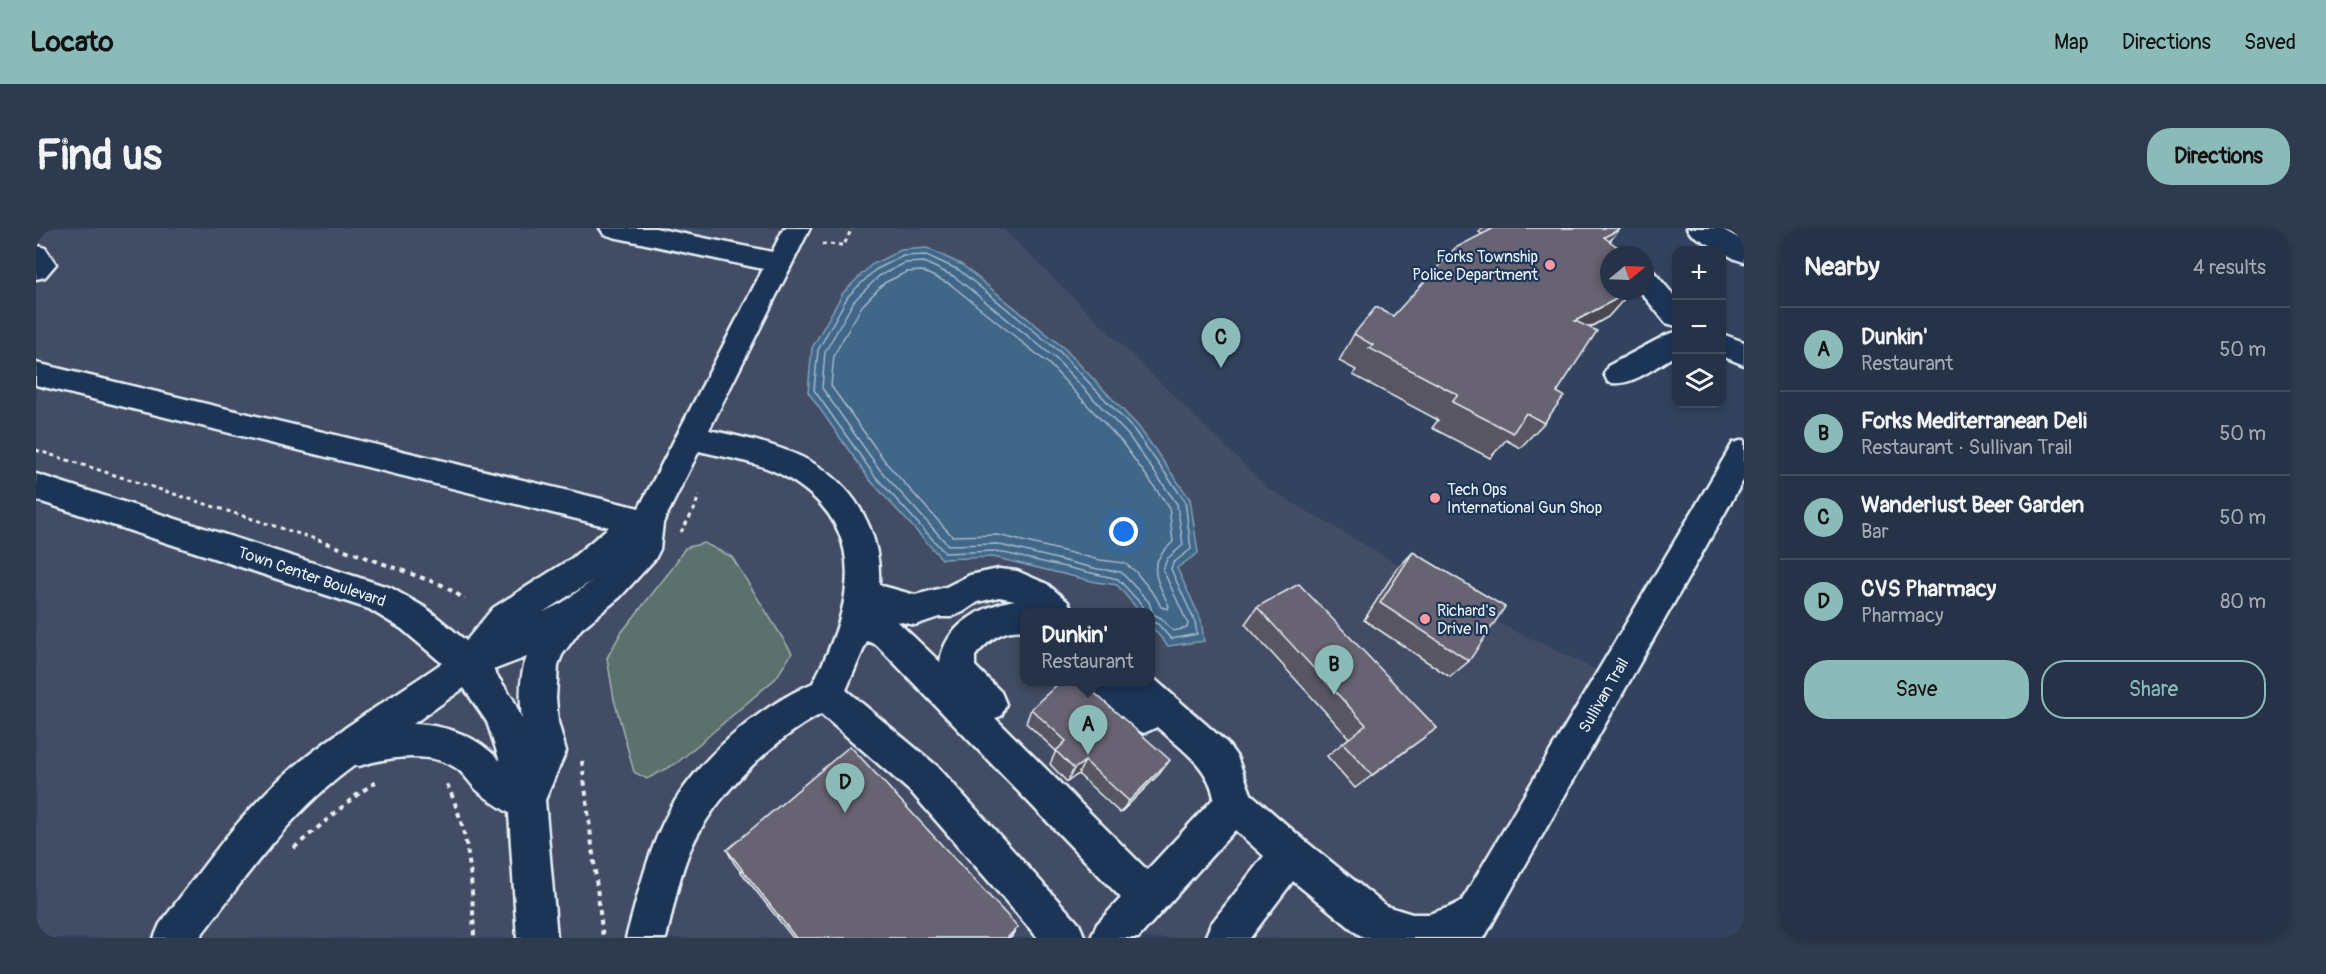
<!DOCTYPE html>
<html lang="en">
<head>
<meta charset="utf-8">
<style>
  body { margin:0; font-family:Pangolin,sans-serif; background:#2e3a4e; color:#f1f3f6 }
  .controls { position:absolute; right:18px; top:18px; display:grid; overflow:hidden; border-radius:12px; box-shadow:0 3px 9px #0003 }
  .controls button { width:54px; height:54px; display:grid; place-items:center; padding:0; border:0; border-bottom:2px solid #424d60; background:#263247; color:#f1f3f6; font:30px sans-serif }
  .compass { position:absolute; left:1564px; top:18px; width:54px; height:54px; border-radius:50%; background:#263247; box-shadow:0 3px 9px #0003; rotate:71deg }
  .you { position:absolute; left:1088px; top:304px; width:21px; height:21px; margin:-15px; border:4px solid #fff; border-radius:50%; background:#1a73e8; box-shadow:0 0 0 9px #1a73e833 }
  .badge { display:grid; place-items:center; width:39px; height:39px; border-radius:50%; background:#8bbbb9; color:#111; font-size:20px; font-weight:700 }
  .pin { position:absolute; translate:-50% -50px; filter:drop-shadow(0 2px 3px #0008) }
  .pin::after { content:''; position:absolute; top:32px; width:21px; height:18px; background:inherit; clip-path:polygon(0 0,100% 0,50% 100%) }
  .popup { position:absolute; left:984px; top:380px; width:135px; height:78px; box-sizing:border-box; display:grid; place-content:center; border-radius:12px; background:#263247; filter:drop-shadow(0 2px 4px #0005); font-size:20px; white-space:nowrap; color:#a4aab4 }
  .popup b { font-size:22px; color:#f1f3f6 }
  .popup::after { content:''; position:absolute; left:50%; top:100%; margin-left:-12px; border:12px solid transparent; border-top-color:#263247 }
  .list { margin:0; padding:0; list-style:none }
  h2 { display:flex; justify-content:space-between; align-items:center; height:78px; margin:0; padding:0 24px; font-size:26px }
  h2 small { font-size:20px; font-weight:400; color:#a4aab4 }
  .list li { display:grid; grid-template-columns:39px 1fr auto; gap:18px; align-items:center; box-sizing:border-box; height:84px; padding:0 24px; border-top:2px solid #424d60 }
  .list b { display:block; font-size:22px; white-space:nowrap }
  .list p { margin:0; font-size:20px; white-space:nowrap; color:#a4aab4 }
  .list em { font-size:20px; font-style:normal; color:#a4aab4 }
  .actions { display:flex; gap:12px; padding:18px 24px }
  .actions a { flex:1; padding:14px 0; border:2px solid #8bbbb9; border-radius:24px; text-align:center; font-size:21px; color:#8bbbb9 }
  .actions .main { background:#8bbbb9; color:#111 }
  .icon { flex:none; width:33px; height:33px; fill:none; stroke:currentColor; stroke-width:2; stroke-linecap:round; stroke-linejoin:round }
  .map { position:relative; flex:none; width:1708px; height:710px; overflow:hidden; border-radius:24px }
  header { display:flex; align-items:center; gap:36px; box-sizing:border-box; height:84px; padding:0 30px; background:#8bbbb9; color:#111 }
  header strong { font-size:28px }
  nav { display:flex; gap:33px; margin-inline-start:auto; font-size:21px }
  .intro { display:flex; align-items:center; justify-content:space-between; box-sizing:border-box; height:144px; padding:0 36px }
  h1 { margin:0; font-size:42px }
  .button { padding:15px 27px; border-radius:24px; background:#8bbbb9; color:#111; font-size:21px; font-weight:700 }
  main { display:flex; gap:36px; padding:0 36px }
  aside { flex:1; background:#263247; border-radius:24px; box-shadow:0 3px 9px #0003 }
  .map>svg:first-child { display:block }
  .built { fill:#434d65; fill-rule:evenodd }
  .green { fill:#5d716c; stroke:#a2b1b2; stroke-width:1.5 }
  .water { fill:#406688; stroke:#839eb5; stroke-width:1.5 }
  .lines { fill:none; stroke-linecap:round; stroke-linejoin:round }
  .shore { stroke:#a5b9cb; stroke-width:1.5 }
  .minor-casing { stroke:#e8f1f8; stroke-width:5 }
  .major-casing { stroke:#e8f1f8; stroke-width:5 }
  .path-far1 { stroke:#e8f1f8; stroke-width:3; stroke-dasharray:4 4; stroke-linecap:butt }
  .path { stroke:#e8f1f8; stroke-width:4; stroke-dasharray:5 5; stroke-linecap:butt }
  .minor { fill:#1d3557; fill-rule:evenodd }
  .major { fill:#1d3557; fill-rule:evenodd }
  .wall { fill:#595663; stroke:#e8f1f8; stroke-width:1.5 }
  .shaded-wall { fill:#484650; stroke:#e8f1f8; stroke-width:1.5 }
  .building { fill:#676473; stroke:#e8f1f8; stroke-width:1.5 }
  .poi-dot { fill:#ff9aa2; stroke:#1d3557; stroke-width:2 }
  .labels { text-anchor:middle; stroke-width:4.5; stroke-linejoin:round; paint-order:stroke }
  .poi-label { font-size:16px; fill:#e8f1f8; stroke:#1d3557; text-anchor:start }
  .street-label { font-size:16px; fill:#e8f1f8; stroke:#1d3557 }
</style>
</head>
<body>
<header>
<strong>Locato</strong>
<nav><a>Map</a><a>Directions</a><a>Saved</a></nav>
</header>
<div class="intro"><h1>Find us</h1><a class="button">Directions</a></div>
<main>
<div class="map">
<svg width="1708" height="710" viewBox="0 0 1708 710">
  <rect width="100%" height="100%" fill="#33435f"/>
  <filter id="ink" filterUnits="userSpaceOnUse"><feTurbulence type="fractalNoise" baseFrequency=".0167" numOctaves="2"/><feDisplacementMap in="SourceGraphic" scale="12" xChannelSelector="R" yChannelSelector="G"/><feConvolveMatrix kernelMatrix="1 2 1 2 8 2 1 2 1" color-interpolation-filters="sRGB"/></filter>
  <g filter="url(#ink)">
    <path class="built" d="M0,0H966L1233,261L1464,396L1578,450L1426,710H0ZM989,384H1115V454H989Z"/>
    <path class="green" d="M668,315L696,329L756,425L740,450L641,535L611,551L598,544L578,471L571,430L585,405L635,342L649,320Z"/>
    <path class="water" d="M891,20L926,37L1028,120L1102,198L1154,271L1162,325L1141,340L1165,392L1168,413L1132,418L1115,398V384H1104L1081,357L1060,354L957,329L906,331L833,251L772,164L776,120L807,65L835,37L865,22Z"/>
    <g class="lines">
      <g class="shore">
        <path d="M888,34L919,49L1019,130L1092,207L1141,276L1147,317L1131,331L1127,342L1152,396L1151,400L1137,403L1125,390L1117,386L1113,374L1085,344L1062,341L960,316L912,317L844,242L786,160L789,124L818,73L843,48L869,35Z"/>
        <path d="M886,43L914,56L1013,136L1085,213L1133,279L1137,314C1109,338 1120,349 1133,378L1132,381L1125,379L1120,369L1099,343L1088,335L1064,332L962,307L916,308L851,236L795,158L798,127L826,78L848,55L871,44Z"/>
        <path d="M1108,384L1107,378L1082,351L959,323L909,325L838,247L778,162L782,122L812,68L839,42L867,28L890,27L923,42L1024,124L1098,202L1149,273L1155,321L1137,335L1135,341L1159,394L1161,406L1135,411L1122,396L1115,394"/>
      </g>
      <defs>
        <g id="minor">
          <path d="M564,0H619L736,24L748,0H774L673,202C739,216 804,230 833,298C841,317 844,336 843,357L879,367L910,359L934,347L963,341L981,343L1011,356L1032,374L1037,384H989V403C967,400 953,412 939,428V438L965,464L970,476L965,488L959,490L1111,642L1178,570C1173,538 1143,519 1121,499L1108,505C1087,497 1058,474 1051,454H1115V448L1191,515L1201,529L1215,566L1268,612L1350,678L1376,686H1393L1414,679L1440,666L1454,672L1460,686L1454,700L1438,710H1330L1322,706L1257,653L1214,710H1169L1175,696L1228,628L1199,602L1102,710H1055L1061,696L1085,670L841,417L831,413L810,462L902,539L1043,696L1049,710H1002L876,565L785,486C737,511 680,567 657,616C643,645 638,679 630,710H590C601,671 610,630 628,593C655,536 720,480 777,455C816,381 837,299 750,249C724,234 691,230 663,223L627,295L624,321L619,331L584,369L545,401L526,427L522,437L520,470L522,494L530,523L509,572L521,710H481L473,585C462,578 451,571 442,563C435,557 430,548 423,542C397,522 352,529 323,538L319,537C255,583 210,648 163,710H118L124,696C164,644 203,586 253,543C300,503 355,470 406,435L366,401L333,381L0,272V246L355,360L390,380L430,413L457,380L536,330L573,299L0,157V135L603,280L727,41L577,9L568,6ZM556,353L526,375L507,384ZM963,369L979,372C946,378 909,397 904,434L861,393L879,397L903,389H915L927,384L942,374ZM491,429C483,448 484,471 486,491L477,471L457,442ZM428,460L451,494L464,533C441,508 411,497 377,496Z"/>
          <path d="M1651,0H1684L1708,13V34L1699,31L1655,6Z"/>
          <path d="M0,17L9,20L20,36L9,49L0,51Z"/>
          <path d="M1609,42L1618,44L1640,70V98L1630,95L1604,63H1609Z"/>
          <path d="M1640,104V127C1621,137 1594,161 1572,154L1568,146L1572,138L1630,107Z"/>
          <path d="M1686,106L1708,114V137L1686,128Z"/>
        </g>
        <path id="major" d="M1708,212V251L1448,710H1406L1412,696L1697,215Z"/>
      </defs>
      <use href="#minor" class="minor-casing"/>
      <use href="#major" class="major-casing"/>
      <g class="path-far1">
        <path d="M786,16L808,17L816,0"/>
        <path d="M0,222L295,316"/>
        <path d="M645,304L658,282L663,267"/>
      </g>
      <g class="path">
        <path d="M290,315L406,357L429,371"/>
        <path d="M546,533L567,710"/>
        <path d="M411,556C435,608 436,654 438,710"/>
        <path d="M258,620L318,569L341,553"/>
      </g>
      <use href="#minor" class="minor"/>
      <use href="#major" class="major"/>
    </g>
    <g class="wall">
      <path d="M1446,0H1583L1574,13L1595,63L1572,89L1553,100L1521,164L1508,195L1484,220L1470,212L1454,230L1396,200L1402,192L1317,147L1320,142L1303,133L1318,106L1357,88L1446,6L1443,4Z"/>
      <path d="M1377,324L1433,433L1414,449L1328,392L1360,342Z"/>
      <path d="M1221,379L1401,500L1319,560L1291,528L1313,510L1209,396Z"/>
      <path d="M995,481L1124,545L1084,585L1042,546L1031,554L1014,536L1020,523L990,495Z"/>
      <path d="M691,622L976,709L974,710H757L698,635Z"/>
    </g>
    <g class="shaded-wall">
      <path d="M1584,1L1561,28L1568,9Z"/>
      <path d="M1595,63L1572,89L1516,120L1539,93Z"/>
      <path d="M1134,532L1124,545L1084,585L1093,573Z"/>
      <path d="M1049,533L1042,546L1031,554L1038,541Z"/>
      <path d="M982,699L974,710H971Z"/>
    </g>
    <g class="building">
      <path d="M1458,0H1583L1584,1L1568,9L1593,27H1573V63H1595L1539,93L1561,103L1521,164L1528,168L1508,195L1490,185L1477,205L1416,174L1422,167L1333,120L1337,117L1318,106L1340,79L1357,88L1419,20Z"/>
      <path d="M1609,38L1614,41L1609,44Z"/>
      <path d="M1377,324L1469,379L1433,433L1344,375Z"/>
      <path d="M1263,356L1401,500L1336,547L1307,515L1330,497L1221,379Z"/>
      <path d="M1025,453H1045L1134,532L1093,573L1049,533L1038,541L1020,523L1030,513L995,481Z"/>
      <path d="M814,518L982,699L971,710H760L691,622Z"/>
    </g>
  </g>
  <g class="poi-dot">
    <circle cx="1514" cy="37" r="6"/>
    <circle cx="1399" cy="270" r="6"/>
    <circle cx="1389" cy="391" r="6"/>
  </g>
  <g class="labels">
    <g class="poi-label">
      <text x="1502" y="34" text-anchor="end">Forks Township<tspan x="1502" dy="18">Police Department</tspan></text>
      <text x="1411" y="267">Tech Ops<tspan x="1411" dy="18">International Gun Shop</tspan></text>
      <text x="1401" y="388">Richard's<tspan x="1401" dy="18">Drive In</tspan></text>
    </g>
    <g class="street-label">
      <text transform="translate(276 348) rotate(19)" y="6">Town Center Boulevard</text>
      <text transform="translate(1567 467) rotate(-60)" y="6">Sullivan Trail</text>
    </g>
  </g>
</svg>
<div class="controls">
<button>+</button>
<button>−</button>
<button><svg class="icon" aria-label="layers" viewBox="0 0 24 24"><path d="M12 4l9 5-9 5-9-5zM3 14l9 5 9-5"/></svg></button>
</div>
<svg class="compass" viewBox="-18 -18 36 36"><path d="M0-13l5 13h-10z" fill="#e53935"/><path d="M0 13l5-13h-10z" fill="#a4aab4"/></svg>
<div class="you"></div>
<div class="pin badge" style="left:1052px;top:527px">A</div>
<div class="popup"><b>Dunkin'</b>Restaurant</div>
<div class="pin badge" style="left:1298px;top:467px">B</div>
<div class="pin badge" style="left:1185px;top:140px">C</div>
<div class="pin badge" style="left:809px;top:585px">D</div>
</div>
<aside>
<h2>Nearby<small>4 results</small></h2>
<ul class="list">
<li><span class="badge">A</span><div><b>Dunkin'</b><p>Restaurant</p></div><em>50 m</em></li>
<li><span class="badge">B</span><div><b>Forks Mediterranean Deli</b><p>Restaurant · Sullivan Trail</p></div><em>50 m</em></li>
<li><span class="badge">C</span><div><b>Wanderlust Beer Garden</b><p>Bar</p></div><em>50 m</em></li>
<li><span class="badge">D</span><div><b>CVS Pharmacy</b><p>Pharmacy</p></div><em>80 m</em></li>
</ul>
<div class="actions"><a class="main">Save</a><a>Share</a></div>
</aside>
</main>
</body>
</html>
